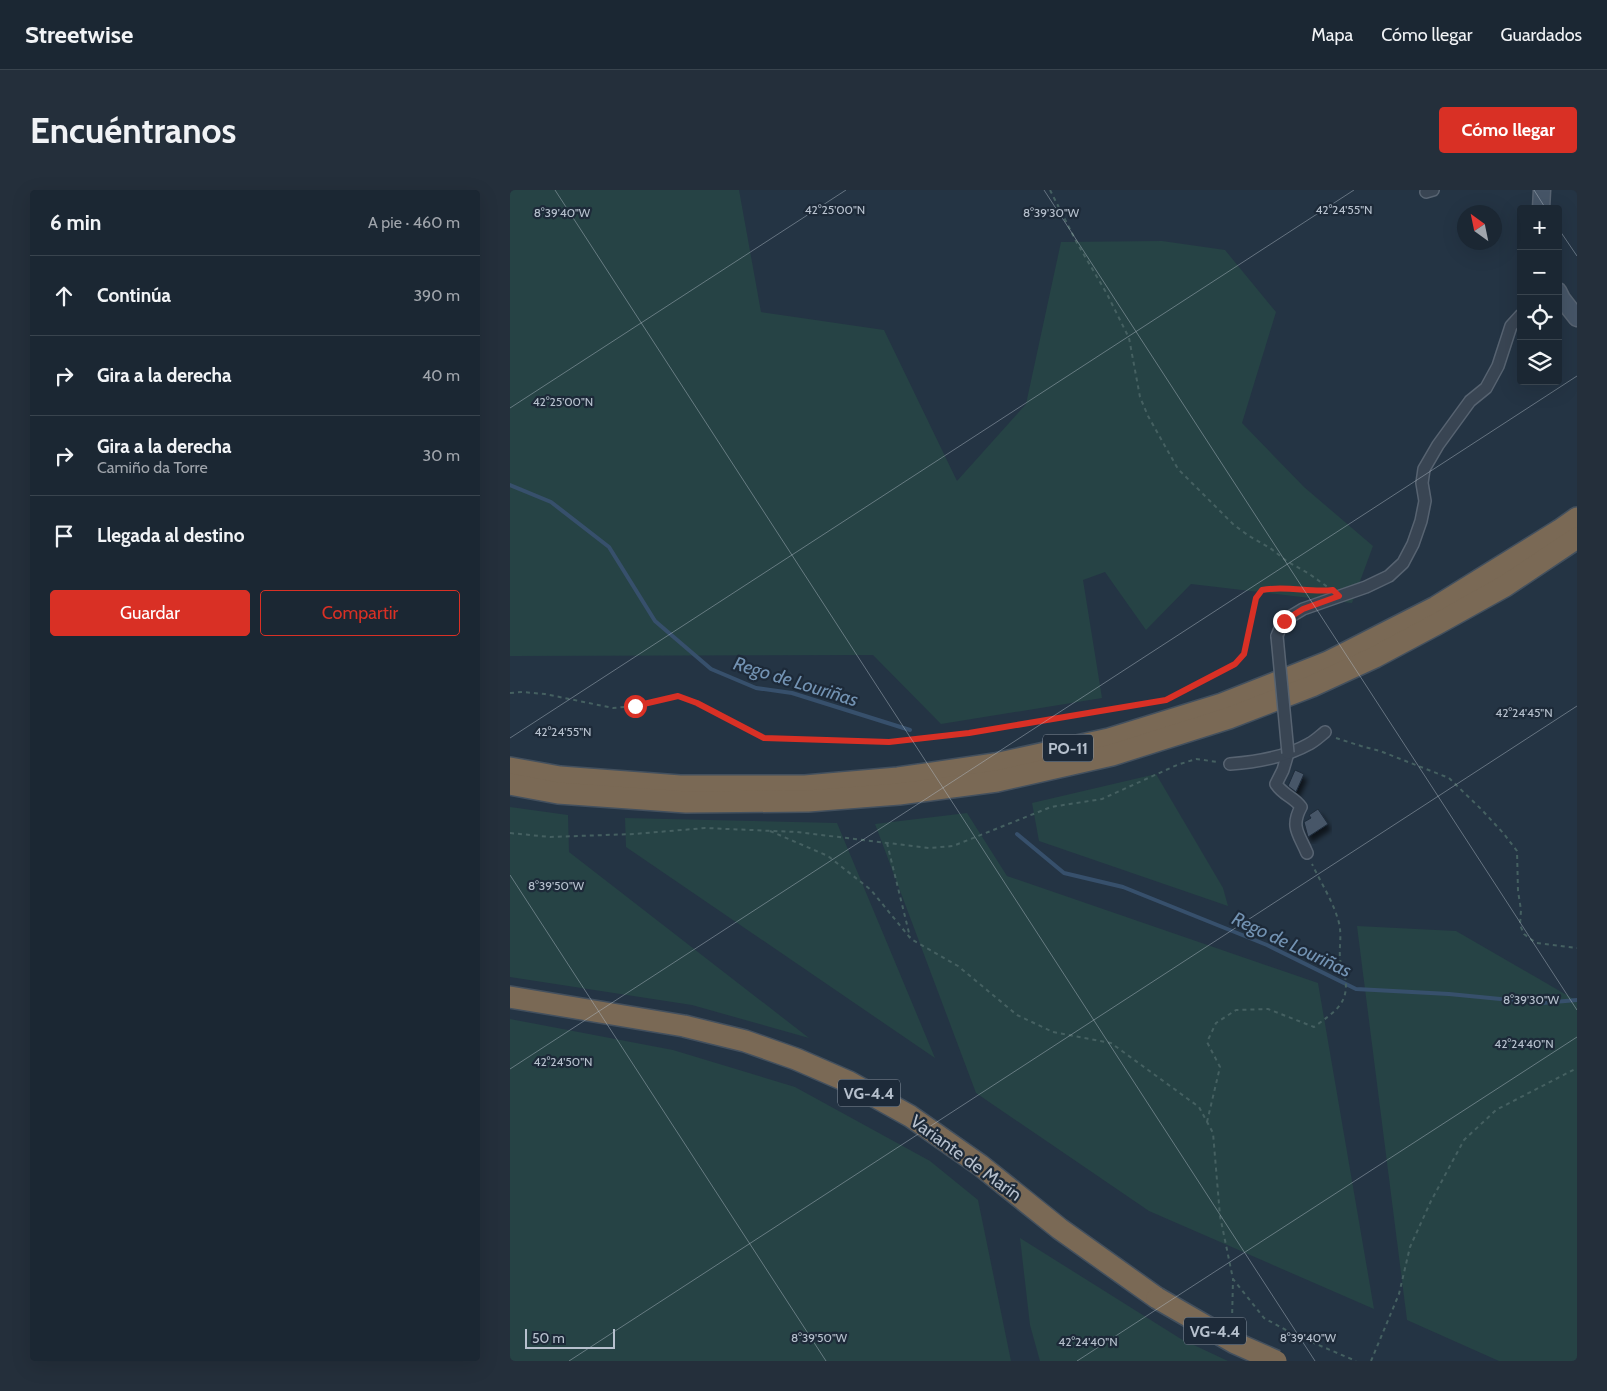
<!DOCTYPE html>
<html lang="es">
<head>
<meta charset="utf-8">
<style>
  body { margin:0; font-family:Cabin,sans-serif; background:#242f3b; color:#f1f3f6 }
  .controls { position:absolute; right:15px; top:15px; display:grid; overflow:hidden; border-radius:5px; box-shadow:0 5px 20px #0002 }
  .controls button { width:45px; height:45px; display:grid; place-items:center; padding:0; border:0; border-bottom:1px solid #39444e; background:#1b2733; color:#f1f3f6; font:25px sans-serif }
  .compass { position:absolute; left:947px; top:15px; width:45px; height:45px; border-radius:50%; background:#1b2733; box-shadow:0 5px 20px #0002; rotate:327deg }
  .scale { position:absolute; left:15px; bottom:12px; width:90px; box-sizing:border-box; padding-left:5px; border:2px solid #b6c0cd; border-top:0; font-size:14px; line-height:18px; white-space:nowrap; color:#b6c0cd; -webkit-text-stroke:4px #1d2a39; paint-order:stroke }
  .stop { position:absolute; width:15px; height:15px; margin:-11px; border:4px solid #d93025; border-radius:50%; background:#fff }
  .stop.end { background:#d93025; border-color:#fff; box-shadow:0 1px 5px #0008 }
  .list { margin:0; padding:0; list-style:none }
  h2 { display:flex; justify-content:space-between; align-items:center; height:65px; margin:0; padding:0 20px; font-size:21px }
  h2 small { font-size:16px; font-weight:400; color:#a0a5ac }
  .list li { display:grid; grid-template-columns:32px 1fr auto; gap:15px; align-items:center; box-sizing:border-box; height:80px; padding:0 20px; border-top:1px solid #39444e }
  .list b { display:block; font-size:19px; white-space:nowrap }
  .list p { margin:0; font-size:16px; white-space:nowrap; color:#a0a5ac }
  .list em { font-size:16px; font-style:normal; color:#a0a5ac }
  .actions { display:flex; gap:10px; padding:15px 20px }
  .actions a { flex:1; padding:11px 0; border:1px solid #d93025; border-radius:5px; text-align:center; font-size:18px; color:#d93025 }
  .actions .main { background:#d93025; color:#fff }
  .icon { flex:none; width:28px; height:28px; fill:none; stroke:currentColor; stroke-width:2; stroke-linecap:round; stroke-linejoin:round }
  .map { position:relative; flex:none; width:1067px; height:1171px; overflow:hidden; border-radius:5px }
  header { display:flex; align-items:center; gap:30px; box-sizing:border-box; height:70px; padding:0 25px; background:#1b2733; border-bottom:1px solid #39444e }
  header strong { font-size:24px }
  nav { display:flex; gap:28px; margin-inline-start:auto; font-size:18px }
  .intro { display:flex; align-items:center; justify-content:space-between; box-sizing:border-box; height:120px; padding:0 30px }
  h1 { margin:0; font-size:35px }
  .button { padding:12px 22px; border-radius:5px; background:#d93025; color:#fff; font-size:18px; font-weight:700 }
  main { display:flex; gap:30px; padding:0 30px }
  aside { flex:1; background:#1b2733; border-radius:5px; box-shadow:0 5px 20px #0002 }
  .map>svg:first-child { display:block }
  .green { fill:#264345 }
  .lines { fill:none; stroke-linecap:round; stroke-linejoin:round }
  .stream { stroke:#37506c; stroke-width:4 }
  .building { fill:#465668; stroke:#1f2c3b; filter:url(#shadow) }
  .street-casing { stroke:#576371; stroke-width:14 }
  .secondary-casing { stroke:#576371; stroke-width:19 }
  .highway-casing { stroke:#43505e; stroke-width:24 }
  .path { stroke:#456061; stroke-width:2; stroke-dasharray:4 4; stroke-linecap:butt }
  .street { stroke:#394553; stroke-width:11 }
  .secondary { stroke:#465567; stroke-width:16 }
  .highway { stroke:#7a6955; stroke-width:21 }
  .street-bridge-casing { stroke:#576371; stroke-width:14; stroke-linecap:butt }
  .highway-bridge-casing { stroke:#43505e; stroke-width:24; stroke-linecap:butt }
  .street-bridge { stroke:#394553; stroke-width:11 }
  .highway-bridge { stroke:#7a6955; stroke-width:21 }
  .route { stroke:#d93025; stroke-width:6 }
  .ticks { fill:none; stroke:#b6c0cd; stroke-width:1; stroke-opacity:0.45 }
  .labels { text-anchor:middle; stroke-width:4.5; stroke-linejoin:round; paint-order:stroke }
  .shield { fill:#1d2a39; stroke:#8893a1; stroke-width:1 }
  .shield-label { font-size:16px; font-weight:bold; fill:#b6c0cd }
  .street-label { font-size:18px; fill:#b6c0cd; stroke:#1d2a39 }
  .water-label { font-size:19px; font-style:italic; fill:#7393b3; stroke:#1d2a39 }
  .ticks-label { font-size:12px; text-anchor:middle; fill:#b6c0cd; stroke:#1d2a39; stroke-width:4.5; stroke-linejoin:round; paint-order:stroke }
</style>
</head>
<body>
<header>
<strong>Streetwise</strong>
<nav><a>Mapa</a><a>Cómo llegar</a><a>Guardados</a></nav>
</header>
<div class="intro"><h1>Encuéntranos</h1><a class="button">Cómo llegar</a></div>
<main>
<aside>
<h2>6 min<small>A pie · 460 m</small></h2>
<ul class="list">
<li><svg class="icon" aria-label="ahead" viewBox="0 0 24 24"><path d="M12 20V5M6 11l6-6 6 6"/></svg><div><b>Continúa</b></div><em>390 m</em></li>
<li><svg class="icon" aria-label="right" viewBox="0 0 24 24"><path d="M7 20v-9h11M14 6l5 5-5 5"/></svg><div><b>Gira a la derecha</b></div><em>40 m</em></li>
<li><svg class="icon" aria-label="right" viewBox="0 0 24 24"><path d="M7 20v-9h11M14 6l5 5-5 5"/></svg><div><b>Gira a la derecha</b><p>Camiño da Torre</p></div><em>30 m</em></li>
<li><svg class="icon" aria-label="arrive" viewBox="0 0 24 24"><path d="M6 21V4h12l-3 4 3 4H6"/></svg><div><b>Llegada al destino</b></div></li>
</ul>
<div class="actions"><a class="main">Guardar</a><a>Compartir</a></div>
</aside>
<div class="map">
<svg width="1067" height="1171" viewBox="0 0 1067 1171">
  <defs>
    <filter id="shadow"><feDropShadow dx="3" dy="5.5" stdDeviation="2.5" flood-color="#0009"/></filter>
  </defs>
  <rect width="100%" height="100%" fill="#243444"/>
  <g class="green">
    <path d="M0,0H229L251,122L374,140L447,291L516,214L551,52L652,51L715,60L766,122L732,233L794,297L863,356L842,413L681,394L636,440L595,382L573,390L592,508L431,534L363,465L0,466Z"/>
    <path d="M646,584L713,698L718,716L529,651L522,613Z"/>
    <path d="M0,617L58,625L59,662L299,848L182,815L0,787Z"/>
    <path d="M457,623L497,686L808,793L864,1119L639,1021L466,903L365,634Z"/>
    <path d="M115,628L327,633L425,868L116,657Z"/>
    <path d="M847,736L946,741L1067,811V1171H989L897,1130Z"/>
    <path d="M0,829L163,860L285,897L420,971L468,1010L501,1171H0Z"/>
    <path d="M510,1048L671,1149L718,1171H530L520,1135Z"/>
  </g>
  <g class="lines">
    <g class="stream">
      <path d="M0,295L41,312L99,357L145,431L201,479L246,498L282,503L400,540"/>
      <path d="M507,644L554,683L613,697L757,755L846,799L939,804L1032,813L1067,810"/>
    </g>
  </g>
  <g class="building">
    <path d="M785,580L794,584L786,602L778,596Z"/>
    <path d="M808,619L818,634L798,647L794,632L801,628L799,625Z"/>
  </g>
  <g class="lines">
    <defs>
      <g id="street">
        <path d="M916,2L923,0"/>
        <path d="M767,446L773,431L793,419L856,397L879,386L893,373L903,354L911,331L915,311L912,293L914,279L928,255L960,211L976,198L988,176L1001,136L1011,125"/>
        <path d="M778,563L773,580L766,594C774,606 783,606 791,617C780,637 789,644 797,663"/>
        <path d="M720,574C746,572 776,567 799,554C805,551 810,546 815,542"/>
      </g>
      <g id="secondary">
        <path d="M1031,19L1032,0"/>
        <path d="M1048,101L1052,109L1067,128"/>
      </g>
      <g id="highway">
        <path d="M0,578L50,587L170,596H295L388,588L485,574L599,549L712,514L818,472L926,417L1050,340L1067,328"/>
        <path d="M0,594L48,603L176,612L298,611L389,604L487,591L602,565L719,528L802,496L865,467L925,435L995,396L1067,348"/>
        <path d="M0,807L174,836L235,851L286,869L339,892L400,926L470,975L550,1039L647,1108"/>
      </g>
    </defs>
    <use href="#street" class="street-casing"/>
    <use href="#secondary" class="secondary-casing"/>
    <use href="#highway" class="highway-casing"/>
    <g class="path">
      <path d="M540,0L567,53L597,104L619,148L630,207L638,226L668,279L724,335L739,346L760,358L778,372L798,383L819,398"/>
      <path d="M0,503L12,502L35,504L103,518L125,516L168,506L187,513L254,548L379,552L459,543L656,510L725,474L734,464L746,408L753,400L765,397L806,401"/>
      <path d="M826,548L851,556L870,561L939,588L972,620L994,644L1007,661L1008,701L1011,720L1010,735L1014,744L1026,753L1067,758"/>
      <path d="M260,641L318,666L361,700L401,749L448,776L507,825L543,842L601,853L689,917L703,943L710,1026L723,1089L754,1128L785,1145L846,1171"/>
      <path d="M0,643L40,647L124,644L195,638L287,642L419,658L443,656L541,617L592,609L667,575L686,569L708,572"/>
      <path d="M377,653L400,747"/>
      <path d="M697,932L710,877L697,852L706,833L726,820L758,819L804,837C824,822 840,814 835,786C834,780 830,774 830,768C829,756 832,746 829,733C824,713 811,693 802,674"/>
      <path d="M722,1131L723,1089"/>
      <path d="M861,1171L889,1104L900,1057L921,1011L954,950L986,920L1067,878"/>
    </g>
    <use href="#street" class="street"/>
    <use href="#secondary" class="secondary"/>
    <use href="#highway" class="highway"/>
    <defs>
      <path id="street-bridge" d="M767,446L778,563"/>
      <path id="highway-bridge" d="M647,1108L725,1153L766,1171"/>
    </defs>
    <use href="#street-bridge" class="street-bridge-casing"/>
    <use href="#highway-bridge" class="highway-bridge-casing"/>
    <use href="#street-bridge" class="street-bridge"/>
    <use href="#highway-bridge" class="highway-bridge"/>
  </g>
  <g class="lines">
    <path class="route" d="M125,516L168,506L187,513L254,548L379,552L459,543L656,510L725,474L734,464L746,408L752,400C776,395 799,403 823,400L829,406L793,419L774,431"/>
  </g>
  <path class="ticks" d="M45,0L805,1171M534,0L1067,820M1024,0L1036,19M1048,38L1067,66M0,218L336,0M0,548L844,0M0,685L316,1171M0,879L1067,186M59,1171L1067,516M567,1171L1067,847"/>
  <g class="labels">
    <g class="shield">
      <rect x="533" y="544.5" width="50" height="27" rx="4"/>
      <rect x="328" y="889.5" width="62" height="27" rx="4"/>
      <rect x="674" y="1127.5" width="62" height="27" rx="4"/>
    </g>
    <g class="shield-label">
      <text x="558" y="564">PO-11</text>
      <text x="359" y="909">VG-4.4</text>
      <text x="705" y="1147">VG-4.4</text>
    </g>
    <g class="street-label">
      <text transform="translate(456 968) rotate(36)" y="6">Variante de Marín</text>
    </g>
    <g class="water-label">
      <text transform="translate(286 491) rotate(17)" y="7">Rego de Louriñas</text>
      <text transform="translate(782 754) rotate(25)" y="7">Rego de Louriñas</text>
    </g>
  </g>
  <g class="ticks-label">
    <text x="325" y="24">42°25'00"N</text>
    <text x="834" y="24">42°24'55"N</text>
    <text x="52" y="27">8°39'40"W</text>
    <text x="541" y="27">8°39'30"W</text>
    <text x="53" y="216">42°25'00"N</text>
    <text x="1014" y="527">42°24'45"N</text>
    <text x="53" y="546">42°24'55"N</text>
    <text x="46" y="700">8°39'50"W</text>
    <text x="1021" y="814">8°39'30"W</text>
    <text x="1014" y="858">42°24'40"N</text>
    <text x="53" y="876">42°24'50"N</text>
    <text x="309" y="1152">8°39'50"W</text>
    <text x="798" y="1152">8°39'40"W</text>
    <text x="578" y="1156">42°24'40"N</text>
  </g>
</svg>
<div class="controls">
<button>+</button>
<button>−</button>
<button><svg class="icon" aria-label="locate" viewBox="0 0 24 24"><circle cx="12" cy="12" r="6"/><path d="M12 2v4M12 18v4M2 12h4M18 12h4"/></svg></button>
<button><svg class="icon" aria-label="layers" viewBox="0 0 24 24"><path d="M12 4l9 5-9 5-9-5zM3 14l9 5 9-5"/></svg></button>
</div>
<svg class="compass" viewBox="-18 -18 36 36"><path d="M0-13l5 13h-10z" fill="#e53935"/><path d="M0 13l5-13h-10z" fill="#a0a5ac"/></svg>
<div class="scale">50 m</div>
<div class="stop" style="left:125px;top:516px"></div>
<div class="stop end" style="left:774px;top:431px"></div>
</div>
</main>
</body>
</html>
